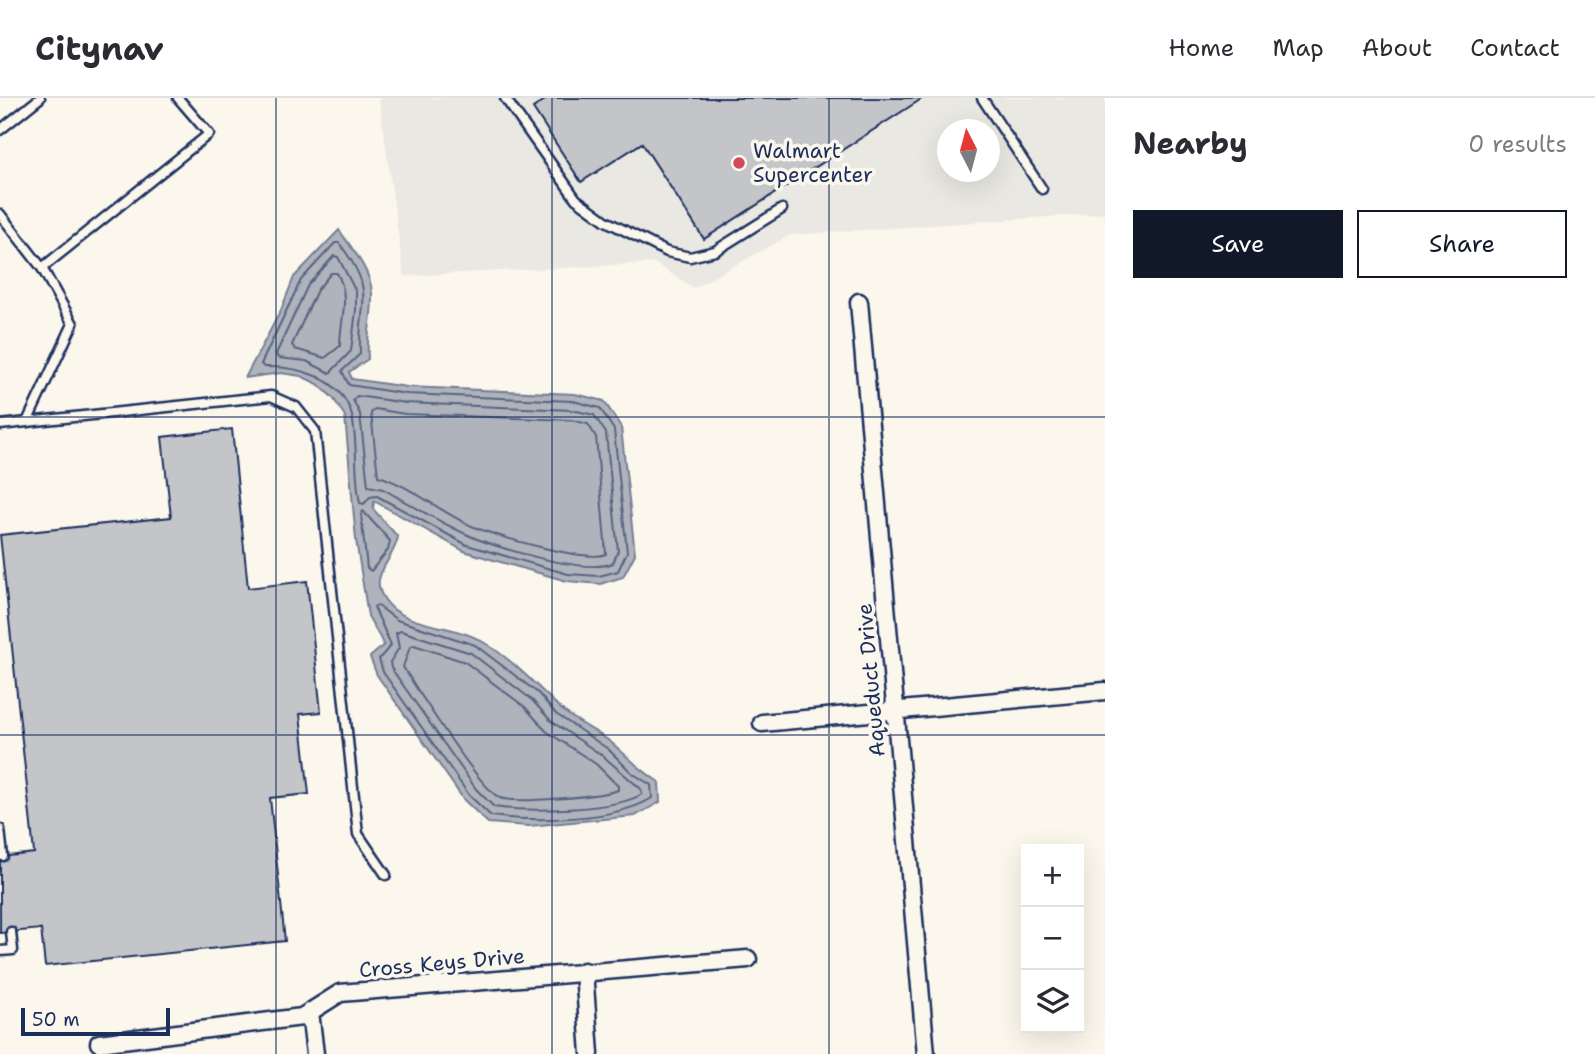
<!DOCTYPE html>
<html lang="en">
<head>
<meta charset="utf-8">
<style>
  body { margin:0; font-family:"Shantell Sans",sans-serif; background:#f2f2f3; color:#2b2b33 }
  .controls { position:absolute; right:21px; bottom:21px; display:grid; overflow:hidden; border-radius:0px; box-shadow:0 7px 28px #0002 }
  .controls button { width:63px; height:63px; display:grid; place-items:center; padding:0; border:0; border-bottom:2px solid #e1e1e2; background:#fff; color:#2b2b33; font:35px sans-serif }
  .compass { position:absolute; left:937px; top:21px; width:63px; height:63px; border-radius:50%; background:#fff; box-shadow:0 7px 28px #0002; rotate:354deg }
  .scale { position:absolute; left:21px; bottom:18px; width:149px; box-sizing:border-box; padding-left:7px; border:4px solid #1b2f5e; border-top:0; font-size:19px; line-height:24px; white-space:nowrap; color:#1b2f5e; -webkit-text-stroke:5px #fbf7ec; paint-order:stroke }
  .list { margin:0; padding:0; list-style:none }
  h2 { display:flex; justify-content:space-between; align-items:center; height:91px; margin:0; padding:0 28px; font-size:30px }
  h2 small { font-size:23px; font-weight:400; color:#7c7c81 }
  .actions { display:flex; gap:14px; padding:21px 28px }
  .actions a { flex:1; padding:16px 0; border:2px solid #111827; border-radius:0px; text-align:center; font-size:24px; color:#111827 }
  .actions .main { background:#111827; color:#fff }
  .icon { flex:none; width:38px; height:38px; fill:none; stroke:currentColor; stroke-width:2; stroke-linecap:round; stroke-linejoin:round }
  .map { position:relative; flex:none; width:1105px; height:956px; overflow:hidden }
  header { display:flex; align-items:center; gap:42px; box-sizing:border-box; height:98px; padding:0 35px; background:#fff; border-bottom:2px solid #e1e1e2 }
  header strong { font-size:33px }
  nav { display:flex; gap:38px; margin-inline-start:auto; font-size:24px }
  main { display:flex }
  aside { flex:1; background:#fff }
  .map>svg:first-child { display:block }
  .built { fill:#eae8e2; fill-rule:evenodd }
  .water { fill:#afb3bb; stroke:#747e96; stroke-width:2 }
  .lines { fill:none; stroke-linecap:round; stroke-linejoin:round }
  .shore { stroke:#566483; stroke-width:2 }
  .building { fill:#c3c5c9; stroke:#1b2f5e; stroke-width:2 }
  .lane-casing { stroke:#1b2f5e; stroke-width:13 }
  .street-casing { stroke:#1b2f5e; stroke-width:21 }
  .lane { stroke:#fbf7ec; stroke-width:8 }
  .street { stroke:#fbf7ec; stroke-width:16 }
  .grid { fill:none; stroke:#1b2f5e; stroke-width:2; stroke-opacity:0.55 }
  .poi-dot { fill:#d1495b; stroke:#fbf7ec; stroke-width:2.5 }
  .labels { text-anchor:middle; stroke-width:7; stroke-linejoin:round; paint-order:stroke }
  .poi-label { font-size:21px; fill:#1b2f5e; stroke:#fbf7ec; text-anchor:start }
  .street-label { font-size:21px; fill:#1b2f5e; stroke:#fbf7ec }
</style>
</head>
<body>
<header>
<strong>Citynav</strong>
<nav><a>Home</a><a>Map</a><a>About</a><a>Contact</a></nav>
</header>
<main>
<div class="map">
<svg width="1105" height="956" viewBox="0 0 1105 956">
  <rect width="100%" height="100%" fill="#fbf7ec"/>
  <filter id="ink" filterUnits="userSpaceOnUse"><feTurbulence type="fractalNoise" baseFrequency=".0143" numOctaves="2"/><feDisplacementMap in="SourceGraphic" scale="14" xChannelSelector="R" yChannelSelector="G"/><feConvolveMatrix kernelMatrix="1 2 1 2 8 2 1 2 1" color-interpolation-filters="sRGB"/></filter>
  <g filter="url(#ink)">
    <path class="built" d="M379,0H1105V115L790,137L694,190L654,165L404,178ZM948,32H990V74H948Z"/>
    <path class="water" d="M339,132C351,149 371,173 372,195C373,217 366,238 368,261L349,274L352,281L407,289L575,296L604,303L621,329L635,456L623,479L600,486L567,483L497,463L464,453L374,403L373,411L398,439C393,464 367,478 385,502C403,529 451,526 478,541C509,558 535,586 560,610C575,624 597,633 613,646C629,660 641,673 659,684L660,704L635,718L529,728L488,725L464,702L377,577L370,559L384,547L368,518L356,442L345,318L333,300L318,286L301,278L281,275L245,280L281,212L294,179Z"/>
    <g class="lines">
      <g class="shore">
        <path d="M335,145H339C378,195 358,203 360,256L342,273L349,287L407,296L573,303L600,310L614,332L627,454L618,473L599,478L568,476L467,447L377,398L370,399L364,406L360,405C354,377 358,346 352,318C342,279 298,268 264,269L261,266L301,182Z"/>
        <path d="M334,158L338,159L356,194V212L351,253L330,275L306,263L278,260L276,256L308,187Z"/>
        <path d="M331,175H337C351,200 340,221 340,248L325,260L295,251L292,247L317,192Z"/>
        <path d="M357,298L406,305L572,312L594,317L606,335L618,453L613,465C587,477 495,450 468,437C439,424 411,407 383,391L368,388L360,316L353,302Z"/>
        <path d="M375,311L405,316L571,322L588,326L596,339L606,456C586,465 497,438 474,429C443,416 408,386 378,378L371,315Z"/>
        <path d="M363,413L390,443L388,452L371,473L367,470L361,417Z"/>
        <path d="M377,507L397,522L475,547L538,595L556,616L608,651L632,675L651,687L652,700C616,723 533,724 491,718L469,697L383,574L379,561L391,547L374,509Z"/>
        <path d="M401,533L471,555L532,602L551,623L603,658L641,691L642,696C616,713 526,714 494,709L476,691L391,570L390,564L399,550L396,535Z"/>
        <path d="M414,547L465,564L525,609L546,633L596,666L618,688V692C603,698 515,706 500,700C481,692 417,591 403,569L410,549Z"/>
      </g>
    </g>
    <g class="building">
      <path d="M548,0H923L704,141L642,45L581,84L533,10Z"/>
      <path d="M232,331L248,490L307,483L321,614L300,616L309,696L270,700L285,843L45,868L41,831L0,835V759L34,755L0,437L171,419L162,339Z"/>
    </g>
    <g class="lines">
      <defs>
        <g id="lane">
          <path d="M505,0L576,101L606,123L667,154L690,159L715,153L782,111"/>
          <path d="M982,0L1042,91"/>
          <path d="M0,32L40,0"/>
          <path d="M0,116L42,170L209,36L178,0"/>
          <path d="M27,324L271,298L296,309L315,333L358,736L386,777"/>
          <path d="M0,327L27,324L73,226L42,170"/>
          <path d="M0,731L3,758"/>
          <path d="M0,853L13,852L11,834"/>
        </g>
        <g id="street">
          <path d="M859,204L926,956"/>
          <path d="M762,625L1105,593"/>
          <path d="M584,873L590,956"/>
          <path d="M310,914L315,956"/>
          <path d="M99,945L302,919L340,895L748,861"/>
        </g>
      </defs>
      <use href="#lane" class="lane-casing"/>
      <use href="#street" class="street-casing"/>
      <use href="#lane" class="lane"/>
      <use href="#street" class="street"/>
    </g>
  </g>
  <path class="grid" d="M276,0V956M552,0V956M829,0V956M0,319H1105M0,637H1105"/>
  <circle class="poi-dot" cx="739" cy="65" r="7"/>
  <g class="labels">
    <g class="poi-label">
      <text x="753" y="60">Walmart<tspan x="753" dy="24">Supercenter</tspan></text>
    </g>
    <g class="street-label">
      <text transform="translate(871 582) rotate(-95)" y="7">Aqueduct Drive</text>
      <text transform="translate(442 865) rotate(-5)" y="7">Cross Keys Drive</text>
    </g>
  </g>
</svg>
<div class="controls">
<button>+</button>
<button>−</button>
<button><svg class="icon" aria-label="layers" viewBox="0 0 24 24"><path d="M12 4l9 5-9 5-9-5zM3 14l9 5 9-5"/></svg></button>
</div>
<svg class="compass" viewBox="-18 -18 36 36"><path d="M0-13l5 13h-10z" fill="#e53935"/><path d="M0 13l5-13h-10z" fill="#7c7c81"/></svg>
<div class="scale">50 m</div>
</div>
<aside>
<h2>Nearby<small>0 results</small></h2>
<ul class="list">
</ul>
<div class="actions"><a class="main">Save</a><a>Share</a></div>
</aside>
</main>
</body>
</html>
